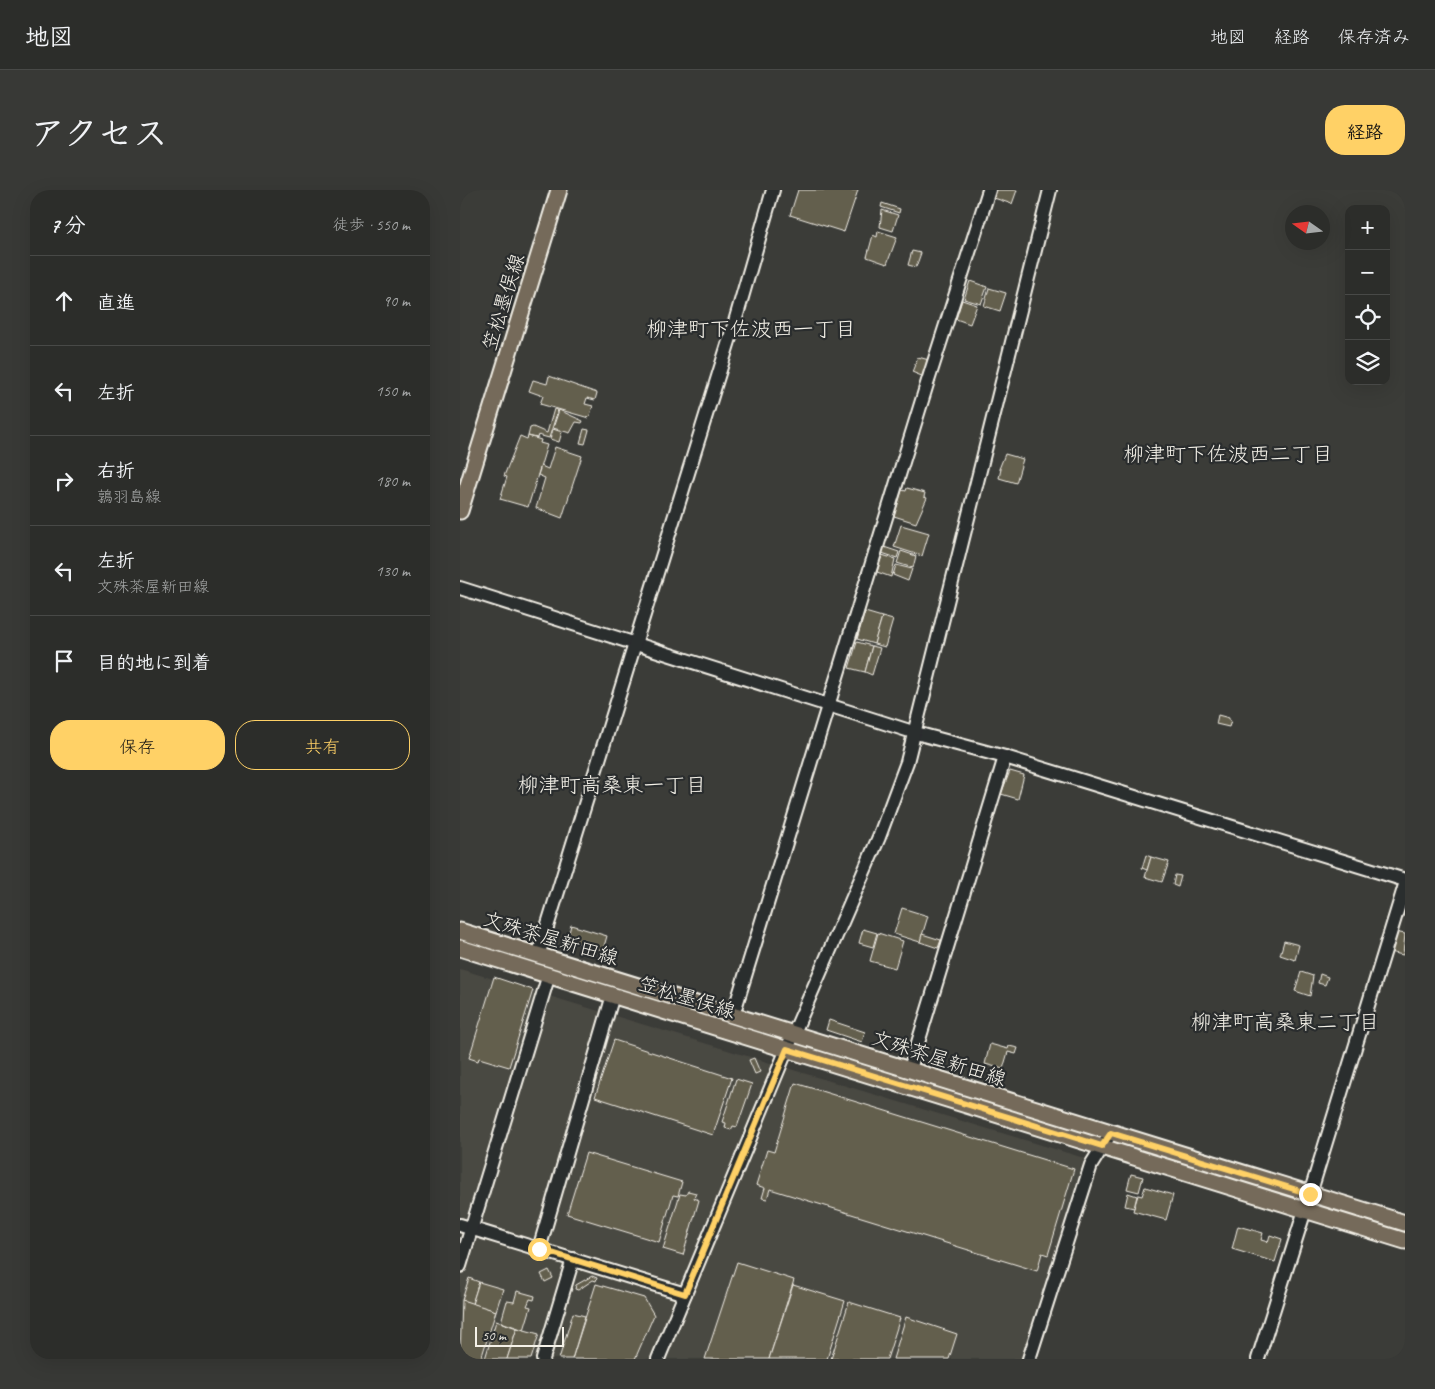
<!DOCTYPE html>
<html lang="ja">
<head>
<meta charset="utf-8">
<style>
  body { margin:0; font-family:Caveat,"Klee One",sans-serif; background:#383936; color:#f1f3f6 }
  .controls { position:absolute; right:15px; top:15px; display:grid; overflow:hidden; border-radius:10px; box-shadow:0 5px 20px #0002 }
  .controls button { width:45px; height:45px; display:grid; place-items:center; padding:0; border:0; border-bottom:1px solid #484947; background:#2c2d2a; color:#f1f3f6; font:25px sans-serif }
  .compass { position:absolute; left:825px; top:15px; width:45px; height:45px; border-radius:50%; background:#2c2d2a; box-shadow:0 5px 20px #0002; rotate:284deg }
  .scale { position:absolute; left:15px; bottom:12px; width:89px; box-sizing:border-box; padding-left:5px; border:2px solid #f4f1e8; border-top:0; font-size:14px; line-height:18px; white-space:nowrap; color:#f4f1e8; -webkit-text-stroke:4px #2a2d2e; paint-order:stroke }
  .stop { position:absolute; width:15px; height:15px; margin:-11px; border:4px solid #ffd166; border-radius:50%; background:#fff }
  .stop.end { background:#ffd166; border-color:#fff; box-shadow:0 1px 5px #0008 }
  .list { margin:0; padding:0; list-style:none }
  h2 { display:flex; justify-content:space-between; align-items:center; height:65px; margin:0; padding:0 20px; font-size:21px }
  h2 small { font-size:16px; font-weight:400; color:#a6a8a8 }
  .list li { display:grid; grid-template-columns:32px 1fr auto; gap:15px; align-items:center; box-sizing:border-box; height:90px; padding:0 20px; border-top:1px solid #484947 }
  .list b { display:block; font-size:19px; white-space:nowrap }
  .list p { margin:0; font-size:16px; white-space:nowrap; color:#a6a8a8 }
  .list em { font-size:16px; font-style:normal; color:#a6a8a8 }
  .actions { display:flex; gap:10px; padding:15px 20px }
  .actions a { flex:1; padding:11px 0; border:1px solid #ffd166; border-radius:20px; text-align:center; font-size:18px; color:#ffd166 }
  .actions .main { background:#ffd166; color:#111 }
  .icon { flex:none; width:28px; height:28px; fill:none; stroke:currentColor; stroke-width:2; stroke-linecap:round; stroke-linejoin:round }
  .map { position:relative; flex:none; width:945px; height:1169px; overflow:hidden; border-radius:20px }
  header { display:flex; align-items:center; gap:30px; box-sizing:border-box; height:70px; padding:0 25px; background:#2c2d2a; border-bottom:1px solid #484947 }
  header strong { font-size:24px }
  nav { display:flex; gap:28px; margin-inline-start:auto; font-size:18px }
  .intro { display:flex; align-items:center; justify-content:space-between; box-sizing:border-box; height:120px; padding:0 30px }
  h1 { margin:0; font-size:35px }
  .button { padding:12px 22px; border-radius:20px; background:#ffd166; color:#111; font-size:18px; font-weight:700 }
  main { display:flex; gap:30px; padding:0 30px }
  aside { flex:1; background:#2c2d2a; border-radius:20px; box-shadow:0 5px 20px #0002 }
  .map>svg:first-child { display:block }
  .built { fill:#4a4942 }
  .building { fill:#645e4e; stroke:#f4f1e8 }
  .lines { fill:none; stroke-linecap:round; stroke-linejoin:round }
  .minor-casing { stroke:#f4f1e8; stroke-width:16 }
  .major-casing { stroke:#f4f1e8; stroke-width:19 }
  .minor { stroke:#2a2d2e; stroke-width:12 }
  .major { stroke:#746a5a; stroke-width:15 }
  .route { stroke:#ffd166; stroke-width:6 }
  .labels { text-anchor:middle; stroke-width:4.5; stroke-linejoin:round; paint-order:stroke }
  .street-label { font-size:20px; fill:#f4f1e8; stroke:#2a2d2e }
  .neighbourhood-label { font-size:21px; fill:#f4f1e8; stroke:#2a2d2e }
</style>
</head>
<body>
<header>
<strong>地図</strong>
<nav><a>地図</a><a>経路</a><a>保存済み</a></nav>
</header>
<div class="intro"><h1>アクセス</h1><a class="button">経路</a></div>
<main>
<aside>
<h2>7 分<small>徒歩 · 550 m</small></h2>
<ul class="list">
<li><svg class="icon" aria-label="ahead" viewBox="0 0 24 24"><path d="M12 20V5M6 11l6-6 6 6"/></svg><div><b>直進</b></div><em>90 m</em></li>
<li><svg class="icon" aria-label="left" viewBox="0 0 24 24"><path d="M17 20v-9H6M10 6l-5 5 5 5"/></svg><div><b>左折</b></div><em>150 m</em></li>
<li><svg class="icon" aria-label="right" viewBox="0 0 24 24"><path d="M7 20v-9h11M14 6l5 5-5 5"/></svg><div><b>右折</b><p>鶉羽島線</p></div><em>180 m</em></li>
<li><svg class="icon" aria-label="left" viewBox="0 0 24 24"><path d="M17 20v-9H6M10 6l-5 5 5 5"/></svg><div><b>左折</b><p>文殊茶屋新田線</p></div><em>130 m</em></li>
<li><svg class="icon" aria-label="arrive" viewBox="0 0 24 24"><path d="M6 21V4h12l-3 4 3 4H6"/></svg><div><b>目的地に到着</b></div></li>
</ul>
<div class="actions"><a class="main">保存</a><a>共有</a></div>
</aside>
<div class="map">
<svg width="945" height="1169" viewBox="0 0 945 1169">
  <rect width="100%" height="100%" fill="#3b3c38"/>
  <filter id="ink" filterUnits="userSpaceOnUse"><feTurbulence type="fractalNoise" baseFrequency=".02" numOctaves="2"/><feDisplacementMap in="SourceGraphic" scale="10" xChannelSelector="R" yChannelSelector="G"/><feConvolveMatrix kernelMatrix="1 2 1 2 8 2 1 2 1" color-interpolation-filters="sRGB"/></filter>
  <g filter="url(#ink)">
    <path class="built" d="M0,779L624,968L562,1169H0Z"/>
    <g class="building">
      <path d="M338,0H398L384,42L330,25Z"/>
      <path d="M537,0H557L552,14L534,8Z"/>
      <path d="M422,13L440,19L439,23L421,17Z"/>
      <path d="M422,20L438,25L433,41L420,37Z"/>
      <path d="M418,41L437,47L427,74L407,67L413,45L417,47Z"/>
      <path d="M452,61L461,63L456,77L448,75Z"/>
      <path d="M510,91L527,97L521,114L504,109Z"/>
      <path d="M529,98L546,103L540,121L524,116Z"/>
      <path d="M502,110L517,115L510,134L496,129Z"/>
      <path d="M458,167L469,170L464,187L452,182Z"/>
      <path d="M89,186L137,203L135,210L127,208L125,214L133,216L129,228L80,214L83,206L69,201L73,190L87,194Z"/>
      <path d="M94,219L98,220L89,248L78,245L77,248L68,246L70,238L73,237L87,243Z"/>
      <path d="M99,220L123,231L122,233L116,232L110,243L93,238Z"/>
      <path d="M93,239L102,242L99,252L90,249Z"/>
      <path d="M124,239L129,240L125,254L120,253Z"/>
      <path d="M60,246L67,249L68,246L81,250L80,253L87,255L68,317L40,309L47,287L44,286Z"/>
      <path d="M95,257L122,266L102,328L76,318L85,288L78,285L81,276L88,279Z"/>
      <path d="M545,264L563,269L556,293L539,288L541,279H539Z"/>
      <path d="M447,298L465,303L464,307L467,308L456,333L434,326L442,300L446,301Z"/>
      <path d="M441,335L469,343L462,366L434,357Z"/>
      <path d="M424,357L439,362L437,368L422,363Z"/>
      <path d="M441,361L456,366L453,378L437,373Z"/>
      <path d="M422,365L435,369L431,387L417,382Z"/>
      <path d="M436,375L452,379L448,391L433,385Z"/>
      <path d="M405,422L422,427L414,454L397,449Z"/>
      <path d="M422,427L433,430L425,457L414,454Z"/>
      <path d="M397,452L412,456L405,482L389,478Z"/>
      <path d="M412,456L420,458L412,485L405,482Z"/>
      <path d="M758,525L769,528V530L771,531L769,537L756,534Z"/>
      <path d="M550,581L564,585L558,609L541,604Z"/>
      <path d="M686,665L691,667L687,680L682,678Z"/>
      <path d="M691,667L709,672L702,692L685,687Z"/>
      <path d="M715,685L721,686L718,697L713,695Z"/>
      <path d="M442,718L468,726L460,752L434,744Z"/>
      <path d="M111,735L147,746L143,760L107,750Z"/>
      <path d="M403,739L417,743L413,757L399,753Z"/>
      <path d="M935,742L945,744L943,765L929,762Z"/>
      <path d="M418,743L443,751L435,778L410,771Z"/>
      <path d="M462,744L481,750L478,758L460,752Z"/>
      <path d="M824,751L839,755L835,770L820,765Z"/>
      <path d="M841,782L853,786L850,806L835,801Z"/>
      <path d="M860,784L868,787L865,795L858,793Z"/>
      <path d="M34,787L73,800L49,877L19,868L18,871L9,868Z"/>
      <path d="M369,830L405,842L402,852L366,840Z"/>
      <path d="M154,850L272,888L253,945L135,907Z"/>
      <path d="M530,854L548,859L549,856L558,858L556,864L548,862L543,879L525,874Z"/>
      <path d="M294,868L300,882L295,884L289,870Z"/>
      <path d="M276,889L292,894L277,937L273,936L271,940L265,938L266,933L262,932Z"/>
      <path d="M335,893L614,979L588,1065L582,1063L577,1081L310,999L307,1009L302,1008L305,998L296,995L307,960L314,962Z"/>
      <path d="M126,963L222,992L218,1006L213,1005L199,1052L107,1024Z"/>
      <path d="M671,984L683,987L679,1002L667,999Z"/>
      <path d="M685,997L713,1005L706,1030L673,1021L678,1005L682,1006Z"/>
      <path d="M228,1001L236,1003L234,1008L239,1010L223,1065L203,1059L220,1004L226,1005Z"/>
      <path d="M668,1003L677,1006L674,1018L665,1016Z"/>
      <path d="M778,1036L803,1043L801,1050L808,1052L810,1045L822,1049L815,1072L772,1059Z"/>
      <path d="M277,1072L334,1090L309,1169H245Z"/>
      <path d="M89,1080L93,1088L85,1092L81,1084Z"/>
      <path d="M132,1086L137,1088L136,1091L133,1090L118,1100L115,1099L116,1095Z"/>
      <path d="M9,1088L19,1092L12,1114L2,1110Z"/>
      <path d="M19,1092L43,1099L36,1121L12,1114Z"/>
      <path d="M136,1094L184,1108L194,1125L175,1169H112Z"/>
      <path d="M333,1095L385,1111L367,1169H309Z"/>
      <path d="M57,1101L75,1106L74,1110L70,1109L67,1116L71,1117L64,1140L41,1132L47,1111L54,1112Z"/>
      <path d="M2,1110L36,1121L21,1169L0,1168Z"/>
      <path d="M389,1112L440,1128L427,1169H371Z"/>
      <path d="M113,1123L125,1126L112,1169H99Z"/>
      <path d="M446,1127L497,1144L489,1169H433Z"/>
      <path d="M36,1131L57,1138L47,1169H25Z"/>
      <path d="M57,1138L79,1144L71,1169H47Z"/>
    </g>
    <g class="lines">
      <defs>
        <g id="minor">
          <path d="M0,398L456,543L545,567L945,690"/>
          <path d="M78,766L274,135L313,0"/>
          <path d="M273,825L467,194L529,0"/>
          <path d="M450,879L545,567"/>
          <path d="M850,1004L945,695"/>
          <path d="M0,1035L225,1104"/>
          <path d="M79,1059L153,805"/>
          <path d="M0,1076L87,791"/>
          <path d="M83,1169L113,1069"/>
          <path d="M198,1169L327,859L419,647L447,572L590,0"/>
          <path d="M569,1169L631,975L651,943"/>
          <path d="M798,1169L845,1020"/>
        </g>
        <g id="major">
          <path d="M0,321L99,0"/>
          <path d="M0,741L945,1033"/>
          <path d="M0,758L945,1051"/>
        </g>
      </defs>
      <use href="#minor" class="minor-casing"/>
      <use href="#major" class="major-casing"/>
      <use href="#minor" class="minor"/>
      <use href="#major" class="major"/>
    </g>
  </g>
  <g class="lines" filter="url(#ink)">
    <path class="route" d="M79,1059L225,1104L327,859L642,956L651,943L850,1004"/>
  </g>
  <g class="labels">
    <g class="street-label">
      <text transform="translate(43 112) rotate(-73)" y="7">笠松墨俣線</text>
      <text transform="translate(91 748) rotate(17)" y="7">文殊茶屋新田線</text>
      <text transform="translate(227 807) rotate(17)" y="7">笠松墨俣線</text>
      <text transform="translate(479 868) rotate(18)" y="7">文殊茶屋新田線</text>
    </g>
    <g class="neighbourhood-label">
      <text x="291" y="146">柳津町下佐波西一丁目</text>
      <text x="768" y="271">柳津町下佐波西二丁目</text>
      <text x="152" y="602">柳津町高桑東一丁目</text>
      <text x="825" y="839">柳津町高桑東二丁目</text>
    </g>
  </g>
</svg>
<div class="controls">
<button>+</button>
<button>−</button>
<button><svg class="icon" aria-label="locate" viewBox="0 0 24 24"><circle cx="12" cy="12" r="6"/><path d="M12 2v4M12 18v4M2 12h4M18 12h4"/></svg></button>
<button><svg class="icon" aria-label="layers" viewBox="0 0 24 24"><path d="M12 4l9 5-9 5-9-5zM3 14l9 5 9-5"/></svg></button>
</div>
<svg class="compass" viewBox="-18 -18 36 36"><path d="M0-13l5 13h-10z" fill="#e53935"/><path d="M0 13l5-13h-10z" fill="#a6a8a8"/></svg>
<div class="scale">50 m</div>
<div class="stop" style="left:79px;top:1059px"></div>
<div class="stop end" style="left:850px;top:1004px"></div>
</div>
</main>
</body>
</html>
